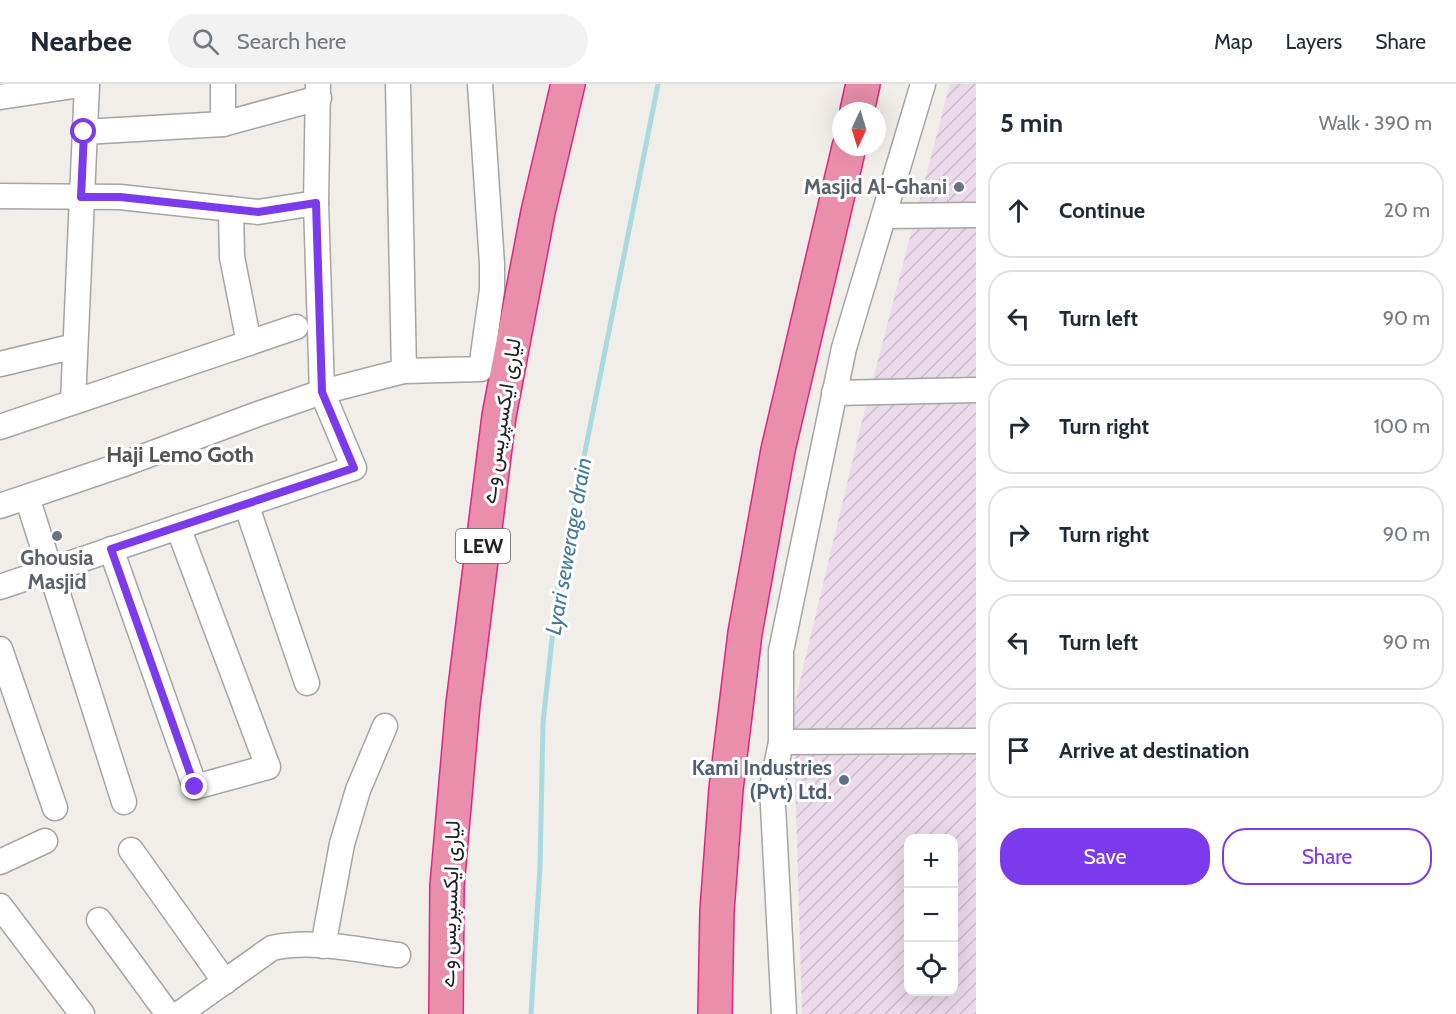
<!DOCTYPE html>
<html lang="en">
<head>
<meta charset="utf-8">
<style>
  body { margin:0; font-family:Cabin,Vazirmatn,sans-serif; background:#f2f2f3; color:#1f2937 }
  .controls { position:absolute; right:18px; bottom:18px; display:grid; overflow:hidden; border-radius:12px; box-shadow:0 6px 24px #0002 }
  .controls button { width:54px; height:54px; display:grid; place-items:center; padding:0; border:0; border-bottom:2px solid #e0e1e3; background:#fff; color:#1f2937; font:30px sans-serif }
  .compass { position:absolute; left:832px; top:18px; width:54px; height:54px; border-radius:50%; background:#fff; box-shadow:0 6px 24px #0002; rotate:184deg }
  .stop { position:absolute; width:18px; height:18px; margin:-14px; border:4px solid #7c3aed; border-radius:50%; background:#fff }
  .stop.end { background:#7c3aed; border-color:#fff; box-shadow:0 2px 6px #0008 }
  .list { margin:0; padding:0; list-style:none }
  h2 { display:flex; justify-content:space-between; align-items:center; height:78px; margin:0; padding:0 24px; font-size:26px }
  h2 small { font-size:20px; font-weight:400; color:#747a83 }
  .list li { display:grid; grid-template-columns:39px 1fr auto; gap:18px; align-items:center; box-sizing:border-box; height:96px; margin:0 12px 12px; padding:0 12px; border:2px solid #e0e1e3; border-radius:24px }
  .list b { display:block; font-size:22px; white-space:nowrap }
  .list em { font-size:20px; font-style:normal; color:#747a83 }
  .actions { display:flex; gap:12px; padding:18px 24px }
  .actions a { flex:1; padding:14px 0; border:2px solid #7c3aed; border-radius:24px; text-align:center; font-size:21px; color:#7c3aed }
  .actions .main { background:#7c3aed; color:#fff }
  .icon { flex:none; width:33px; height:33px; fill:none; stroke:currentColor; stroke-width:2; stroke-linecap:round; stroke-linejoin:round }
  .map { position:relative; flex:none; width:976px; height:930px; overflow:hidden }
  header { display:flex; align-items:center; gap:36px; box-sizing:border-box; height:84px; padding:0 30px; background:#fff; border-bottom:2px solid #e0e1e3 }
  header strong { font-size:28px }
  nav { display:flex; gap:33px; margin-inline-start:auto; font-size:21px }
  .search { width:420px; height:54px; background:#f2f2f3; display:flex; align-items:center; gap:15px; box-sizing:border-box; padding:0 21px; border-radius:33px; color:#747a83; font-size:22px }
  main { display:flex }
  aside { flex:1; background:#fff }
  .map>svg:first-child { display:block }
  .industrial { fill:url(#industrial-furrows); fill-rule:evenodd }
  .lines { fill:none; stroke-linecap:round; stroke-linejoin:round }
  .stream { stroke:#a8dadf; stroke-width:5 }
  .minor-casing { stroke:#a5a5a5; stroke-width:27 }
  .highway-casing { stroke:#de267f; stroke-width:36 }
  .minor { stroke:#fff; stroke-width:24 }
  .highway { stroke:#e98fac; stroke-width:33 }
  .route { stroke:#7c3aed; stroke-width:8 }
  .worship-dot { fill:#6b7280; stroke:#fff; stroke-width:2 }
  .service-dot { fill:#5c6f8a; stroke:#fff; stroke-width:2 }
  .labels { text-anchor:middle; stroke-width:6; stroke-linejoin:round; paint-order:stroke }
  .shield { fill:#fff; stroke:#646464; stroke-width:1.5 }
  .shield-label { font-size:20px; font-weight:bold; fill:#212121 }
  .worship-label { font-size:21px; font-weight:bold; fill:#5b616d; stroke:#fff; text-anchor:end }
  .street-label { font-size:21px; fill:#212121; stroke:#fff }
  .service-label { font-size:21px; font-weight:bold; fill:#4e5e75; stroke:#fff; text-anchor:end }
  .neighbourhood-label { font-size:22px; font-weight:bold; fill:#545454; stroke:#fff }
  .water-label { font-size:22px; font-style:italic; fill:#427b9b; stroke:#fff }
</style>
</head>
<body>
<header>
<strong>Nearbee</strong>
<div class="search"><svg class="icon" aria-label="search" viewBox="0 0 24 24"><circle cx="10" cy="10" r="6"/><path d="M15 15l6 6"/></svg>Search here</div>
<nav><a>Map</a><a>Layers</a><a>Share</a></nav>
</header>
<main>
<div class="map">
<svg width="976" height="930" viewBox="0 0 976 930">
  <defs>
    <pattern id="industrial-furrows" width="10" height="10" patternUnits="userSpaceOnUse" patternTransform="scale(1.5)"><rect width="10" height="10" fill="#ebdaea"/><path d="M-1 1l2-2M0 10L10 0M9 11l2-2" fill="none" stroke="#c9bbc8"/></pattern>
  </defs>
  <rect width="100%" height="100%" fill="#f1ede8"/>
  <path class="industrial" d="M950,0H976V930H802L793,626L860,345ZM908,754H954V908H908Z"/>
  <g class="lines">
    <path class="stream" d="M531,930L540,783L543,639L557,509L658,0"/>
    <defs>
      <g id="minor">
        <path d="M398,0L404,287"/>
        <path d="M0,13L87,0"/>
        <path d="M223,40V0"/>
        <path d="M84,48L223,40L319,14"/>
        <path d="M0,112L120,113L258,128L316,119"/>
        <path d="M231,125L232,173L249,259"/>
        <path d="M884,132L976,131"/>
        <path d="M0,280L75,262"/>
        <path d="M834,309L976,306"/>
        <path d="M73,318L87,0"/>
        <path d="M0,343L296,243"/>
        <path d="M27,413L124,718"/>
        <path d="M246,420L307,599"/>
        <path d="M0,422L121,381L258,330L322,308L404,287L481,285L492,206V180L480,0"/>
        <path d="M111,465L195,703L268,683L178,443"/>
        <path d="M0,503L354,384L322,308L316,119L318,0"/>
        <path d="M0,565L55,724"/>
        <path d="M781,658L976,657"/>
        <path d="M131,766L225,898"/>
        <path d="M0,778L45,757"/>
        <path d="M0,822L82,930"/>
        <path d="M99,836L168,930"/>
        <path d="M323,862L342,760L358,706L385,642"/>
        <path d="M179,930L272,864C313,855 357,866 398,871"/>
        <path d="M784,930L772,703L781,658V567L844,264L923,0"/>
      </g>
      <g id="highway">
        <path d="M857,27L863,0"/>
        <path d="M446,930L447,802L463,620L499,332L538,128L568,0"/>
        <path d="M715,930L717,827L726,705L745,549L778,366L849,63"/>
      </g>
    </defs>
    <use href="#minor" class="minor-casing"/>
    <use href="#highway" class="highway-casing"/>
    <use href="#minor" class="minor"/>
    <use href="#highway" class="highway"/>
  </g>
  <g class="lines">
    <path class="route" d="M84,48L81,113H120L258,128L316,119L322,308L354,384L111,465L195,703"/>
  </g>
  <g class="worship-dot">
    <circle cx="959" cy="103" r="6"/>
    <circle cx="57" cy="452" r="6"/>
  </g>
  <circle class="service-dot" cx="844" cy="696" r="6"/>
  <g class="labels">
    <rect class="shield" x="456" y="445" width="54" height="34" rx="4.5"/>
    <g class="shield-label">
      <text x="483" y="469">LEW</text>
    </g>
    <g class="worship-label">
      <text x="947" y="110">Masjid Al-Ghani</text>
      <text x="57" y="481" text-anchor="middle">Ghousia<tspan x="57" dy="24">Masjid</tspan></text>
    </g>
    <g class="street-label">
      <text transform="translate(501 337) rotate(-81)" y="7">لیاری ایکسپریس وے</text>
      <text transform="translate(450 820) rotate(-88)" y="7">لیاری ایکسپریس وے</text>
    </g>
    <g class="service-label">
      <text x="832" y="691">Kami Industries<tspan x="832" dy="24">(Pvt) Ltd.</tspan></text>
    </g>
    <g class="neighbourhood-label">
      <text x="180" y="378">Haji Lemo Goth</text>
    </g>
    <g class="water-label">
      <text transform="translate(568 462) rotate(-80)" y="8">Lyari sewerage drain</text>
    </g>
  </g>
</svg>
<div class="controls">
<button>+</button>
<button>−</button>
<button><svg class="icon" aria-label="locate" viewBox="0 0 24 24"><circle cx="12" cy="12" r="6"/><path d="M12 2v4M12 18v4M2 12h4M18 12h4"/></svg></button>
</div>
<svg class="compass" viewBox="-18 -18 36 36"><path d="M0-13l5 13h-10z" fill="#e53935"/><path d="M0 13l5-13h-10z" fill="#747a83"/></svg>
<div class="stop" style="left:84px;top:48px"></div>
<div class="stop end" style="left:195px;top:703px"></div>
</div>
<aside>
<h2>5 min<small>Walk · 390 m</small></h2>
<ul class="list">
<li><svg class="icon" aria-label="ahead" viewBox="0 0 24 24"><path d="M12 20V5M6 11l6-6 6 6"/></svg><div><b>Continue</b></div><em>20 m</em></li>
<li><svg class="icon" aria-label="left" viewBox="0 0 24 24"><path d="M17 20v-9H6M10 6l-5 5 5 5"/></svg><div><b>Turn left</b></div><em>90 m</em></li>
<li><svg class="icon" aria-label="right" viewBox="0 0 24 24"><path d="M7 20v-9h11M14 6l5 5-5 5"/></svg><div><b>Turn right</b></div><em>100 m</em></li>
<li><svg class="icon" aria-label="right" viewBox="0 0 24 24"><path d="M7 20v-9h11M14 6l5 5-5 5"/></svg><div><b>Turn right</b></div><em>90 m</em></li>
<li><svg class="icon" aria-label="left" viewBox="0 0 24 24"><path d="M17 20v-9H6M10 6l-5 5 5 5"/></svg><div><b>Turn left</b></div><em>90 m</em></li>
<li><svg class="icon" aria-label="arrive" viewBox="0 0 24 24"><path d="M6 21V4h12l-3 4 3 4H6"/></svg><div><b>Arrive at destination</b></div></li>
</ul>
<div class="actions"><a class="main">Save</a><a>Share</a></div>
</aside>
</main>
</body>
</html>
